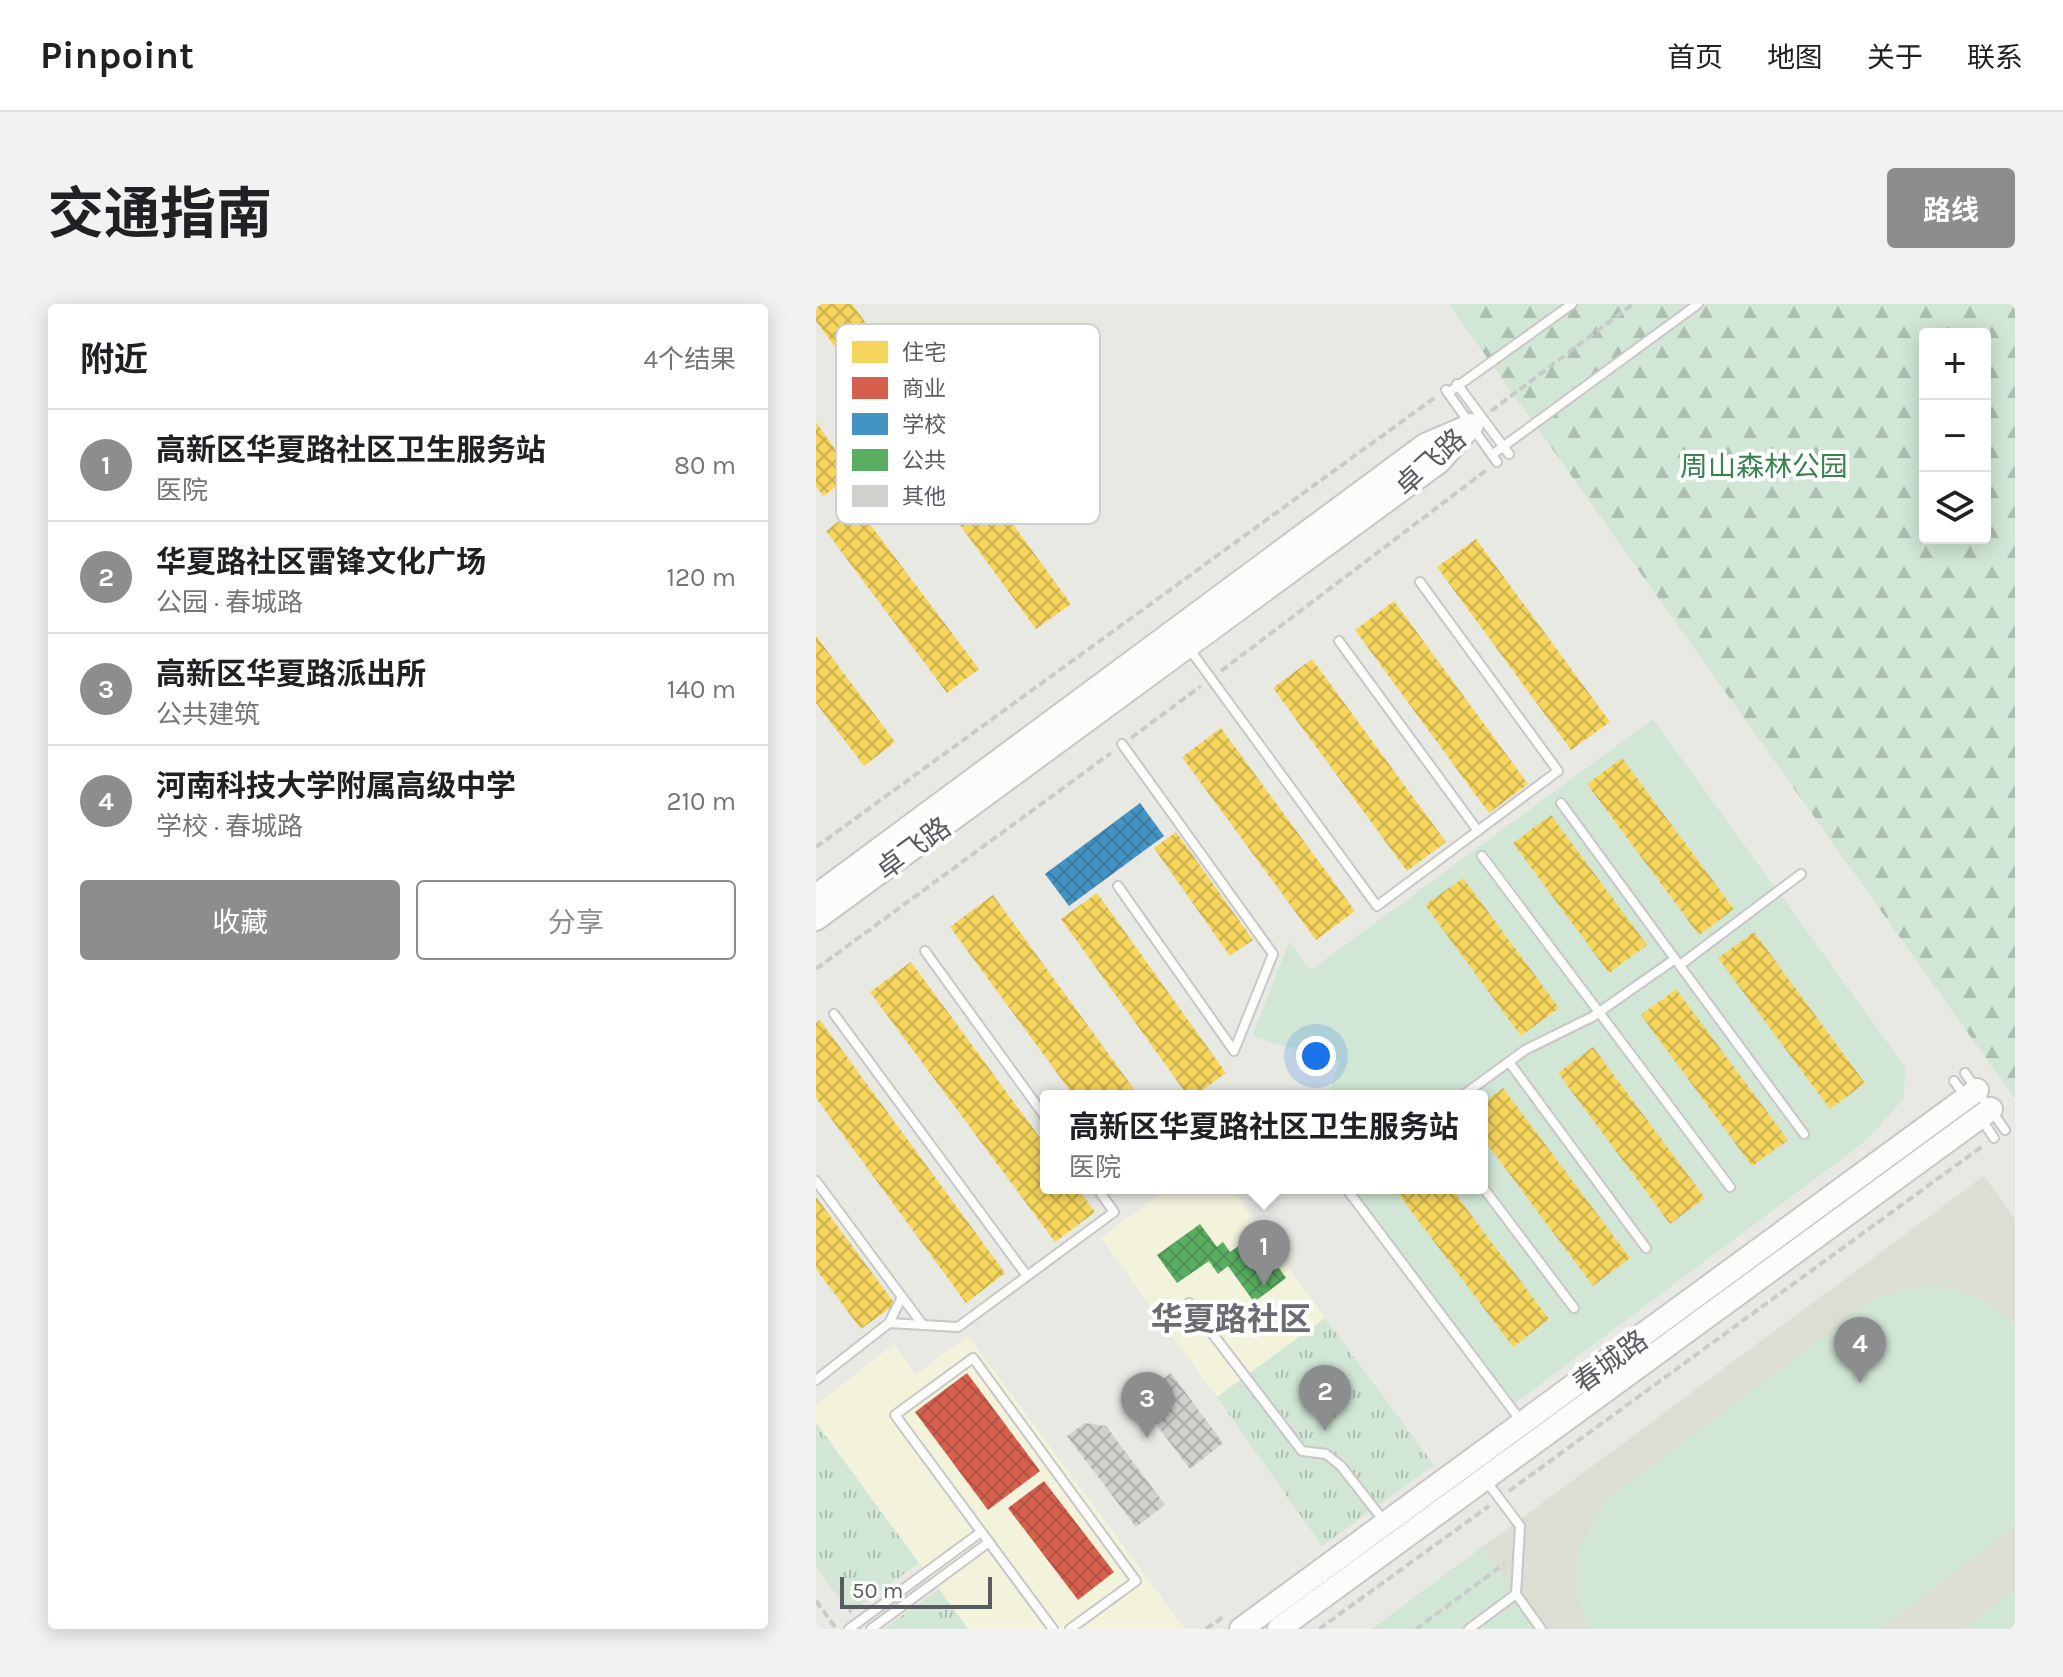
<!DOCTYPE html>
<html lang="zh">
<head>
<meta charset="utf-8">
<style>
  body { margin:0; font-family:Karla,"Noto Sans SC",sans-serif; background:#f2f2f2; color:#202124 }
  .controls { position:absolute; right:24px; top:24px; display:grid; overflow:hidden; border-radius:8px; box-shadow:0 4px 20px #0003 }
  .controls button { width:72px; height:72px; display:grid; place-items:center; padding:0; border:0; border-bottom:2px solid #e0e0e0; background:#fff; color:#202124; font:40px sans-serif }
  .scale { position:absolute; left:24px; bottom:20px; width:152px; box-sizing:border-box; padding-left:8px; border:4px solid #595b61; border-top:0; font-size:22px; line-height:28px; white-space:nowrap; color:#595b61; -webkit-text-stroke:6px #fff; paint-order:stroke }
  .you { position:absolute; left:500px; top:752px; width:28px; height:28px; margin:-20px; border:6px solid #fff; border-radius:50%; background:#1a73e8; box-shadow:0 0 0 12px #1a73e833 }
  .badge { display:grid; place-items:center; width:52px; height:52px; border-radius:50%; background:#8b8d8f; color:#fff; font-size:26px; font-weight:700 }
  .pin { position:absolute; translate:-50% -66px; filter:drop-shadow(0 2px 4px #0008) }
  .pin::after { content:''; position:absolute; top:42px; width:28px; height:24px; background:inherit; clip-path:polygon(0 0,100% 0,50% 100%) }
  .popup { position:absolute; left:224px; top:786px; width:448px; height:104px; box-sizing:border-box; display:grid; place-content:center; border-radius:8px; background:#fff; filter:drop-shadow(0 2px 6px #0005); font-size:26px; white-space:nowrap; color:#757577 }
  .popup b { font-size:30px; color:#202124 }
  .popup::after { content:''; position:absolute; left:50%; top:100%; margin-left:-16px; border:16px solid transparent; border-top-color:#fff }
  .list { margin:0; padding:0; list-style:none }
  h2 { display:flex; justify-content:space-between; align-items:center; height:104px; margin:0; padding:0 32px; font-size:34px }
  h2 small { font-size:26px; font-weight:400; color:#757577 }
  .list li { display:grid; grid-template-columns:52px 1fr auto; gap:24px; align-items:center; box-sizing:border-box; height:112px; padding:0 32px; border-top:2px solid #e0e0e0 }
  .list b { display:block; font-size:30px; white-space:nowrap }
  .list p { margin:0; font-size:26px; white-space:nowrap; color:#757577 }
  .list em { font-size:26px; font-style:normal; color:#757577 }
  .actions { display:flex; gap:16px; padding:24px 32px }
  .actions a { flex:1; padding:18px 0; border:2px solid #8b8d8f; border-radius:8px; text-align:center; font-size:28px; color:#8b8d8f }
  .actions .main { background:#8b8d8f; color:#fff }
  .icon { flex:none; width:44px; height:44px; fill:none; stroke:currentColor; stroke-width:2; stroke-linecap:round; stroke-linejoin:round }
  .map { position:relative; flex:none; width:1199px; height:1325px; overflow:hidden; border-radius:8px }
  header { display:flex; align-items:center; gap:48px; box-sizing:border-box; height:112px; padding:0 40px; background:#fff; border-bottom:2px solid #e0e0e0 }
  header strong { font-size:38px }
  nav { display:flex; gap:44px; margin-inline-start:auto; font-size:28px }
  .intro { display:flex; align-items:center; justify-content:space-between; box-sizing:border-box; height:192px; padding:0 48px }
  h1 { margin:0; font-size:56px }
  .button { padding:20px 36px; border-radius:8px; background:#8b8d8f; color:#fff; font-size:28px; font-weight:700 }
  main { display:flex; gap:48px; padding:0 48px }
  aside { flex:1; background:#fff; border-radius:8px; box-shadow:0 4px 20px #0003 }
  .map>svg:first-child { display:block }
  .commercial { fill:#f3f3dc }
  .education { fill:#dcddd3 }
  .grass { fill:#d1e6d5; fill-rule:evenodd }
  .forest { fill:url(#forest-firs); fill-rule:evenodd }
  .park { fill:url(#park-tufts) }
  .homes { fill:url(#homes-cross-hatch) }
  .shops { fill:url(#shops-cross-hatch) }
  .schools { fill:url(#schools-cross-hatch) }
  .public { fill:url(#public-cross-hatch) }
  .building { fill:url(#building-cross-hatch) }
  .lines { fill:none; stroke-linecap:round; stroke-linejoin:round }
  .service-casing { stroke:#c6c7c6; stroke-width:12 }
  .tertiary-casing { stroke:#c6c7c6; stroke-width:26 }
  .path { stroke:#c7cbca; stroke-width:4; stroke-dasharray:8 4; stroke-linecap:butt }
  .service { stroke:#fcfcfb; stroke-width:8 }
  .tertiary { stroke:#fcfcfb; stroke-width:22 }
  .labels { text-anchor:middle; stroke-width:8; stroke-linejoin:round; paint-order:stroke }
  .street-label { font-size:28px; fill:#595b61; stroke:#fff }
  .park-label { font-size:28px; fill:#38824f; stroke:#fff }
  .quarter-label { font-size:32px; font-weight:bold; fill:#6a6c73; stroke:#fff }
  .key { fill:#fff; stroke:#cdced0; stroke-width:2 }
  .key-label { font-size:22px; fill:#595b61 }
</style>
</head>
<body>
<header>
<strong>Pinpoint</strong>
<nav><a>首页</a><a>地图</a><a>关于</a><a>联系</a></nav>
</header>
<div class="intro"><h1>交通指南</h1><a class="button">路线</a></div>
<main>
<aside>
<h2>附近<small>4个结果</small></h2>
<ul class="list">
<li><span class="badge">1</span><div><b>高新区华夏路社区卫生服务站</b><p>医院</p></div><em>80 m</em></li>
<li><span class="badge">2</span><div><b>华夏路社区雷锋文化广场</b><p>公园 · 春城路</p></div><em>120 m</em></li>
<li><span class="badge">3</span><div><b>高新区华夏路派出所</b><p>公共建筑</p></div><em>140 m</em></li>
<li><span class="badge">4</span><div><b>河南科技大学附属高级中学</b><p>学校 · 春城路</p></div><em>210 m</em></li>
</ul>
<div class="actions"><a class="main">收藏</a><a>分享</a></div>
</aside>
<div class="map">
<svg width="1199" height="1325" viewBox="0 0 1199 1325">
  <defs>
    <pattern id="forest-firs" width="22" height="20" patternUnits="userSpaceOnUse" patternTransform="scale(2)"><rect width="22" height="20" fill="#d1e6d5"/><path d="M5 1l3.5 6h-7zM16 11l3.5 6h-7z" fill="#adbdb0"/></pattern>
    <pattern id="park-tufts" width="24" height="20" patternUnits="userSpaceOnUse" patternTransform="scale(2)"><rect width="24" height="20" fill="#d1e6d5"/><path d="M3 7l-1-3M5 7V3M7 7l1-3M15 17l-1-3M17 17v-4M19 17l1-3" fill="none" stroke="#adbdb0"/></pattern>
    <pattern id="homes-cross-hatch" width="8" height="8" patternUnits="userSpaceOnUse" patternTransform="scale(2)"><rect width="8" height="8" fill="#f6d55c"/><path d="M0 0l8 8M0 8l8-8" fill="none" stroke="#cab04f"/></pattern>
    <pattern id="shops-cross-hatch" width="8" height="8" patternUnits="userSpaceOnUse" patternTransform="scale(2)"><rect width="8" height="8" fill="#d6604d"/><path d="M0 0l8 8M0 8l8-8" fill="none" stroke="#b15243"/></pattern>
    <pattern id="schools-cross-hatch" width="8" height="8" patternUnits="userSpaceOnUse" patternTransform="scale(2)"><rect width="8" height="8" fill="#4393c3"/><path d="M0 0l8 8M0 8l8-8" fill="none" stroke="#3b7ba2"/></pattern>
    <pattern id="public-cross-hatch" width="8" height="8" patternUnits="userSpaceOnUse" patternTransform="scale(2)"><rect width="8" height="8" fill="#5aae61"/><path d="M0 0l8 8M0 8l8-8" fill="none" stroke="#4d9153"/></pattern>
    <pattern id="building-cross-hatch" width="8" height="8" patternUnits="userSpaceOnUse" patternTransform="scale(2)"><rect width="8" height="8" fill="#d0d0cd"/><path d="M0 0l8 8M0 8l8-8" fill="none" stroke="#acacaa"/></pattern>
  </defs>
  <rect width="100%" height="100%" fill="#e9e9e4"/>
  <g class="commercial">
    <path d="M352,884H415L509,1014L401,1093L285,934Z"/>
    <path d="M152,1032L369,1325H152L0,1119V1101L78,1040L99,1071Z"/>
  </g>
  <path class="education" d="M1168,872L1199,915V1325H556Z"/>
  <g class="grass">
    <path d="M837,415L1089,763L1088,794L1051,836L694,1103L530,884H578L733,1015L635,884H666V833L777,982L814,954L687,785L666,800V792H512L523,758L436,732L473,638L495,666ZM806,454L918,604L883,631L771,481ZM735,511L830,641L793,669L698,539ZM647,574L743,704L706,732L610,601ZM938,628L1049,778L1015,805L903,654ZM859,685L971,835L937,862L825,711ZM777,743L889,893L854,920L742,769Z"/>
    <path d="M1115,979L1164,994L1199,1021V1222L1064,1325H772L762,1297V1246L792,1194L1061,993Z"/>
    <path d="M666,1243L725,1325H556Z"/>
    <path d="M1199,1286V1325H1147Z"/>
  </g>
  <path class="forest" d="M633,0H1199V795ZM1109,30H1169V234H1109Z"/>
  <g class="park">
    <path d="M509,1014L618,1161L506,1242L401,1093Z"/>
    <path d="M0,1119L103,1259L34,1309L0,1263Z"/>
    <path d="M123,1285L152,1325H68Z"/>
  </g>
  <g class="homes">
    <path d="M0,0H36L92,77L61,100L0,17Z"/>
    <path d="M111,102L255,300L220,325L76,128Z"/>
    <path d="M0,118L37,171L7,192L0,182Z"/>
    <path d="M41,203L163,365L131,389L10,227Z"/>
    <path d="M660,235L794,418L755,446L621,263Z"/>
    <path d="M578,297L712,480L673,509L539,326Z"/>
    <path d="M0,332L79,438L48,462L0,399Z"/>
    <path d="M496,355L630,538L591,567L457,384Z"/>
    <path d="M405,424L539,607L500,636L366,453Z"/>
    <path d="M806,454L918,605L883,631L771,480Z"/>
    <path d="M735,511L831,641L793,669L697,539Z"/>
    <path d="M360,528L437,636L414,652L338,544Z"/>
    <path d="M647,574L743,704L705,732L609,601Z"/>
    <path d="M281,589L410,769L378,792H372L245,615Z"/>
    <path d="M177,591L323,792H258L134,623Z"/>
    <path d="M938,628L1049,779L1014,805L902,654Z"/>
    <path d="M95,658L230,842V884H261L279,908L239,938L54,688Z"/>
    <path d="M860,685L972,836L936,862L825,711Z"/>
    <path d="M4,716L189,969L150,999L0,794V719Z"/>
    <path d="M777,743L889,894L854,920L742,769Z"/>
    <path d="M687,784L814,954L777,982L666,833V800Z"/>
    <path d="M578,884H635L733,1015L697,1043Z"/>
    <path d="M0,893L79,1000L45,1025L0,965Z"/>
  </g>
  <g class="shops">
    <path d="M151,1069L224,1167L172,1206L99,1108Z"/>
    <path d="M228,1177L298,1268L262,1296L192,1204Z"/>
  </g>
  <path class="schools" d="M324,499L348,532L253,602L229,570Z"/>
  <path class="public" d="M384,920L401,943L407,938L414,948L439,930L470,974L438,998L412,962L402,970L393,957L361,979L341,951Z"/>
  <g class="building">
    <path d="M355,1069L407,1139L374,1165L321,1095Z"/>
    <path d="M269,1119L290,1122L349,1201L320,1223L251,1132Z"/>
  </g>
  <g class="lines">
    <defs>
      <g id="service">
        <path d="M641,80L693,150"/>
        <path d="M630,86L681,158"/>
        <path d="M632,89L756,0"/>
        <path d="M677,150L882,0"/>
        <path d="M523,337L662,527"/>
        <path d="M372,343L561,602L742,467L604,278"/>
        <path d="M745,499L859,655"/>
        <path d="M666,552L914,883"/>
        <path d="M302,582L418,747L457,650L306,440"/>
        <path d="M109,647L230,814"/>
        <path d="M864,661L985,570"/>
        <path d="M18,710L211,972"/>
        <path d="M693,758L830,944"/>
        <path d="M1149,769L1189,826"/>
        <path d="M1138,777L1149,792"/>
        <path d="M646,792L709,746L776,713L859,655L988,830"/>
        <path d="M1164,813L1178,834"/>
        <path d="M0,877L86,993L73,1019"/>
        <path d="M666,882L758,1004"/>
        <path d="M530,884L705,1117"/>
        <path d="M86,993L107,1021"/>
        <path d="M373,999L486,1147L510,1150L525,1162L568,1217"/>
        <path d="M0,1076L73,1019L142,1023L298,908L281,884"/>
        <path d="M671,1178L704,1222L700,1290"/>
        <path d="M33,1325L165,1228"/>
        <path d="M55,1325L173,1238"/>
        <path d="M237,1325L79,1111L157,1054L320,1277L254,1325"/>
        <path d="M653,1325L700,1290L725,1325"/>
      </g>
      <g id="tertiary">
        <path d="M0,592L609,141L651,123"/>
        <path d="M0,615L623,158L656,121"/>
        <path d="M425,1325L1161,786"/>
        <path d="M463,1325L1175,805"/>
      </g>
    </defs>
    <use href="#service" class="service-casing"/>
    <use href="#tertiary" class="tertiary-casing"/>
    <g class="path">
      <path d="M675,107L817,0"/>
      <path d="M405,367L672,165"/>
      <path d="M315,434L385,382"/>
      <path d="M0,543L621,92"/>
      <path d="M0,665L295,449"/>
      <path d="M693,1187L1168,841"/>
      <path d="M0,1297L19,1323"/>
      <path d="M390,1325L407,1313"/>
      <path d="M503,1325L673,1202"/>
      <path d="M600,1325L688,1260"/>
    </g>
    <use href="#service" class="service"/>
    <use href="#tertiary" class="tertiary"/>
  </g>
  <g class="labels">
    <g class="street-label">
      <text transform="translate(614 158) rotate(-42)" y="10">卓飞路</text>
      <text transform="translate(97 544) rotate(-36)" y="10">卓飞路</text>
      <text transform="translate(794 1057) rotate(-36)" y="10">春城路</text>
    </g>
    <g class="park-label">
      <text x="948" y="172">周山森林公园</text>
    </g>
    <g class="quarter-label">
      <text x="415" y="1026">华夏路社区</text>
    </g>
  </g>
  <rect x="20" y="20" width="264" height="200" rx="12" class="key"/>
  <rect x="36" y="37" width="36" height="22" fill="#f6d55c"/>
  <rect x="36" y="73" width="36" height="22" fill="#d6604d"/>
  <rect x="36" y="109" width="36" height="22" fill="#4393c3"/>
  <rect x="36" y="145" width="36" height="22" fill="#5aae61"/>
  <rect x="36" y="181" width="36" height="22" fill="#d0d0cd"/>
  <g class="key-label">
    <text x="86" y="56">住宅</text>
    <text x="86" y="92">商业</text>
    <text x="86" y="128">学校</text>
    <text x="86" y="164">公共</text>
    <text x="86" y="200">其他</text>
  </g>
</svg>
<div class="controls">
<button>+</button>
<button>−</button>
<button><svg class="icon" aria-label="layers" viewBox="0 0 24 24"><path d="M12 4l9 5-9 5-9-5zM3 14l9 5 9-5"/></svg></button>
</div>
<div class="scale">50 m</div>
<div class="you"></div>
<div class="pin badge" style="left:448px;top:982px">1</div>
<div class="popup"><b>高新区华夏路社区卫生服务站</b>医院</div>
<div class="pin badge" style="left:509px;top:1127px">2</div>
<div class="pin badge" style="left:331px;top:1134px">3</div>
<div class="pin badge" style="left:1044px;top:1079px">4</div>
</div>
</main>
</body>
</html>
